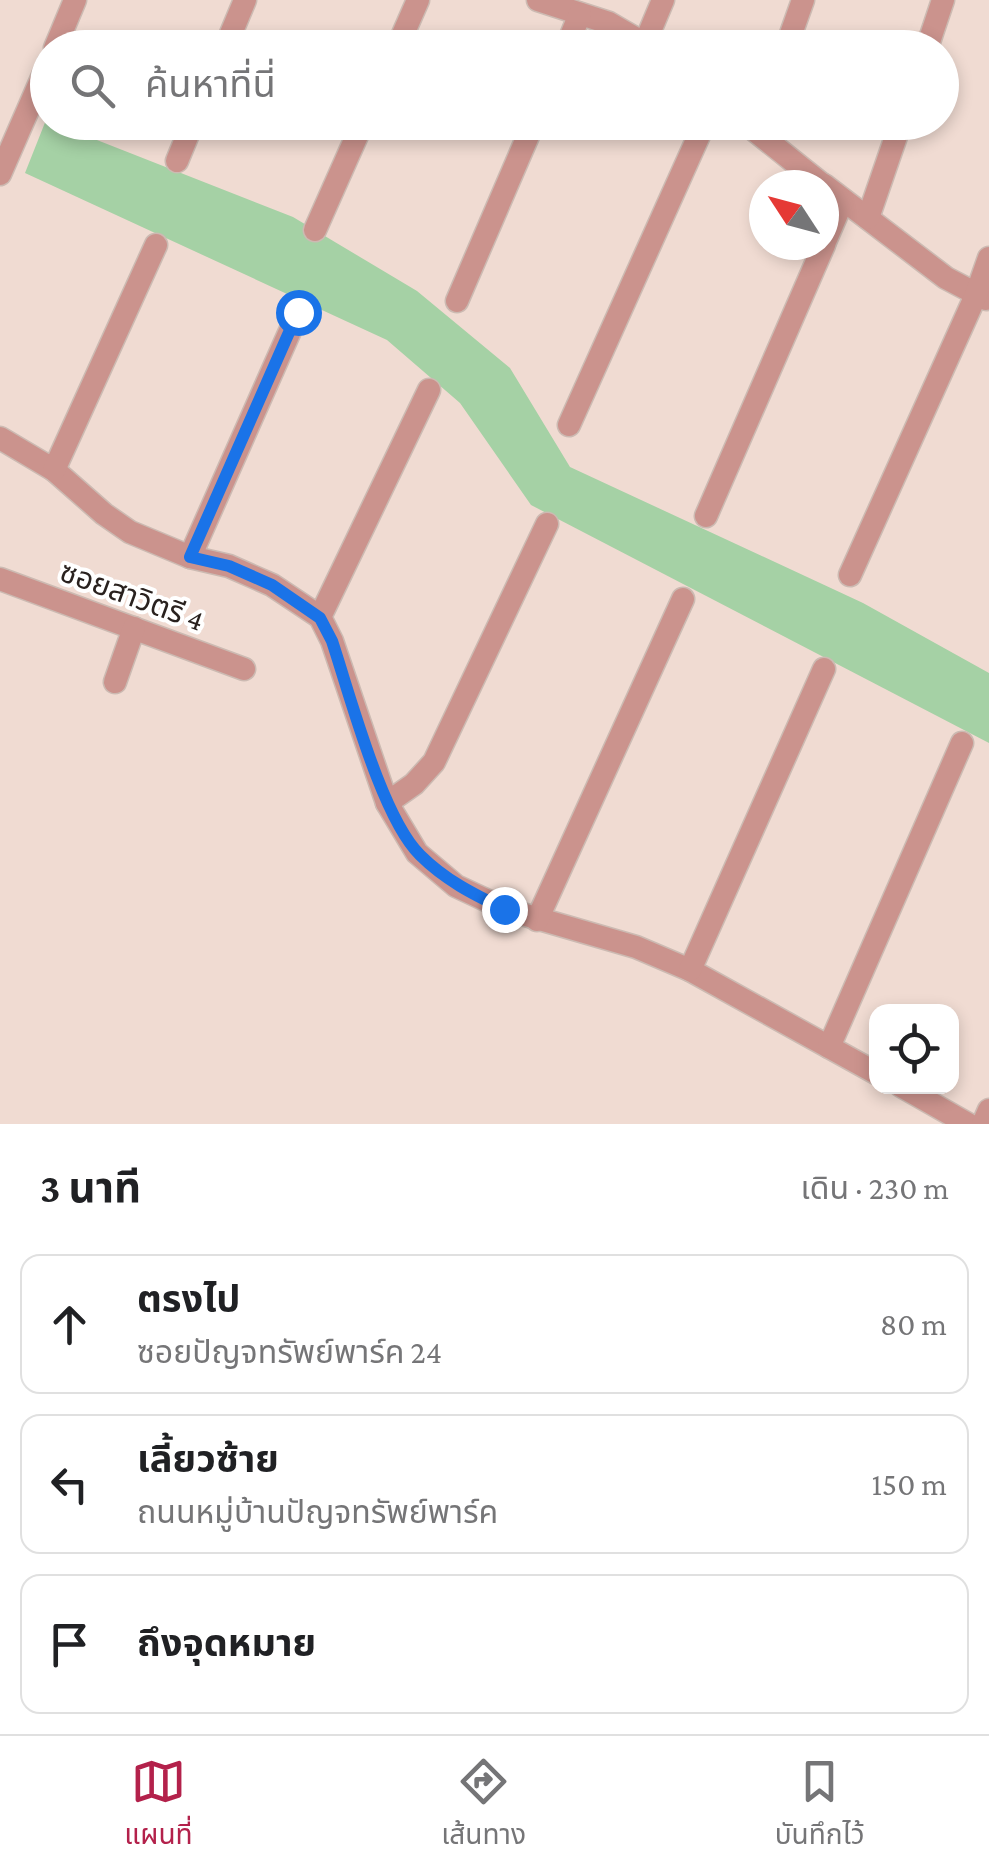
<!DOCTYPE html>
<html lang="th">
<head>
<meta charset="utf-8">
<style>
  body { margin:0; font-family:"Crimson Pro","Noto Sans Thai",serif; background:#f2f2f2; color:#202124 }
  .controls { position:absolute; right:30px; bottom:30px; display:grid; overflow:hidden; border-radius:20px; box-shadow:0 5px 15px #0003 }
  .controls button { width:90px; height:90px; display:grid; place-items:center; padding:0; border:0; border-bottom:2px solid #e0e0e0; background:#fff; color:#202124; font:50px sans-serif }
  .compass { position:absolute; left:749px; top:170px; width:90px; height:90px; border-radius:50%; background:#fff; box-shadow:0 5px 15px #0003; rotate:306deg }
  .stop { position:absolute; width:30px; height:30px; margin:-22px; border:8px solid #1a73e8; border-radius:50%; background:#fff }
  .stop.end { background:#1a73e8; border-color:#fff; box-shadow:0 2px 10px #0008 }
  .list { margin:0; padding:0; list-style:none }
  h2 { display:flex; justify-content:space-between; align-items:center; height:130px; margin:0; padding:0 40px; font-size:42px }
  h2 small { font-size:32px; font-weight:400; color:#757577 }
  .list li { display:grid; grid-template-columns:65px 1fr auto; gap:30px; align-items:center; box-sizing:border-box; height:140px; margin:0 20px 20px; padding:0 20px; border:2px solid #e0e0e0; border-radius:20px }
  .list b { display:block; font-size:38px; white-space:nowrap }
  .list p { margin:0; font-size:32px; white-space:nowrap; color:#757577 }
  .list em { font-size:32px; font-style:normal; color:#757577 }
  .icon { flex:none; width:55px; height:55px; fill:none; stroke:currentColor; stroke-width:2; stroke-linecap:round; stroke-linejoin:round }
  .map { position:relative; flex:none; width:989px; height:1124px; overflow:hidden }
  .search { position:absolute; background:#fff; box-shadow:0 5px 15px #0003; left:30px; right:30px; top:30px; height:110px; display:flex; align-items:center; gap:25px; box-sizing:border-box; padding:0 35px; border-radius:55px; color:#757577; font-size:38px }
  .sheet { height:610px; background:#fff }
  nav { display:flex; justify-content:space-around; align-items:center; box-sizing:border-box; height:140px; border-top:2px solid #e0e0e0; background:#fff; font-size:28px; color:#757577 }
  nav a { display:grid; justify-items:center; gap:5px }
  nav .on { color:#b3214b }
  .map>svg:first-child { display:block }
  .green { fill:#a5d1a5 }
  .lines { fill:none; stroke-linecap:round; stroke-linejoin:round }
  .street-casing { stroke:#ccbab2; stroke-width:25 }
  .street { stroke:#cb938d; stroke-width:22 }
  .route { stroke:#1a73e8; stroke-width:12 }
  .labels { text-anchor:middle; stroke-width:8; stroke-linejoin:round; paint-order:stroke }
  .street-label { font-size:30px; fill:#29211e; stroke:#fff }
</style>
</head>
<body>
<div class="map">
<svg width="989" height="1124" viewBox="0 0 989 1124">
  <rect width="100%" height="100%" fill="#f0dbd2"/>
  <path class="green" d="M46,120L293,217L417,291L510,368L570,467L863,603L989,673V743L531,505L460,403L387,340L25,173Z"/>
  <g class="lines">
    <defs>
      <g id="street">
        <path d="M538,0L609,23L652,48"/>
        <path d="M645,43L663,0"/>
        <path d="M55,48L75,0"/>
        <path d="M225,48L245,0"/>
        <path d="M397,48L418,0"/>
        <path d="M566,48L580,14"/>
        <path d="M786,48L803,0"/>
        <path d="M927,48L943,0"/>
        <path d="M744,122L823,185"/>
        <path d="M177,161L193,122"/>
        <path d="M0,174L48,64"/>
        <path d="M824,185L946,278L986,299"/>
        <path d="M868,218L901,122"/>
        <path d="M315,230L363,122"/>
        <path d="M824,244L843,200"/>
        <path d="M457,301L534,122"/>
        <path d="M569,425L705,122"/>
        <path d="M0,438L54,470L104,514L130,532L190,557L229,566L272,585L320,617L332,641L387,803L417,853L456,886L505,909L636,947L690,970L876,1073"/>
        <path d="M54,470L156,245"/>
        <path d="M706,516L824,245"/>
        <path d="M190,557L298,313"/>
        <path d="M850,575L976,295L989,258"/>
        <path d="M0,579L244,669"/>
        <path d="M320,617L429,390"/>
        <path d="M115,682L134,628"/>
        <path d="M387,803L414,784L434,762L547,524"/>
        <path d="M537,920L683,599"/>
        <path d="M690,970L824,669"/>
        <path d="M829,1047L962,743"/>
        <path d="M901,1086L968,1124"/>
        <path d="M983,1124L989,1110"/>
      </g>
    </defs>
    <use href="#street" class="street-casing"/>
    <use href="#street" class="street"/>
  </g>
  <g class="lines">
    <path class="route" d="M298,312L190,557L229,566L272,585L320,618L332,641C350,695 382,818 420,855C445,880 473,894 504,909"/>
  </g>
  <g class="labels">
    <g class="street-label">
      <text transform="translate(132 596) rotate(20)" y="10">ซอยสาวิตรี 4</text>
    </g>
  </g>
</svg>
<div class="controls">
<button><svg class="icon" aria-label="locate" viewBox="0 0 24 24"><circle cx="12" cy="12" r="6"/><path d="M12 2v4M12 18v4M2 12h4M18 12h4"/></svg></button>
</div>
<svg class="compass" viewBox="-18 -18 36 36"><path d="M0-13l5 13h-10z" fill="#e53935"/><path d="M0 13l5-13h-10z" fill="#757577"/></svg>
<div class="stop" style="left:298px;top:312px"></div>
<div class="stop end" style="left:504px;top:909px"></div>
<div class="search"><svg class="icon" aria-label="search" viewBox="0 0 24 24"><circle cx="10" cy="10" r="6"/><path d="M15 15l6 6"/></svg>ค้นหาที่นี่</div>
</div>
<section class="sheet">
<h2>3 นาที<small>เดิน · 230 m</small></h2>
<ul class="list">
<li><svg class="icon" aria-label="ahead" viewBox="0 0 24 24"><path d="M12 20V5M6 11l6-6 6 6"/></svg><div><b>ตรงไป</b><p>ซอยปัญจทรัพย์พาร์ค 24</p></div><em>80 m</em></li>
<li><svg class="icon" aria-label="left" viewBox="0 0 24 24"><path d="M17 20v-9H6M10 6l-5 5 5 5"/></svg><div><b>เลี้ยวซ้าย</b><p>ถนนหมู่บ้านปัญจทรัพย์พาร์ค</p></div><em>150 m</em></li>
<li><svg class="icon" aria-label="arrive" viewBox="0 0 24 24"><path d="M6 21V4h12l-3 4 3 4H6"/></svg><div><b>ถึงจุดหมาย</b></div></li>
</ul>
</section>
<nav>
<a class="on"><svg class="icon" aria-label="map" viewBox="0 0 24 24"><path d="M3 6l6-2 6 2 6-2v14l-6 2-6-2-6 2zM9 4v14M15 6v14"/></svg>แผนที่</a>
<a><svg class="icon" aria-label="directions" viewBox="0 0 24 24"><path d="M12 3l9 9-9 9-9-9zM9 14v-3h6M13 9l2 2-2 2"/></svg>เส้นทาง</a>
<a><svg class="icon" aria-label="saved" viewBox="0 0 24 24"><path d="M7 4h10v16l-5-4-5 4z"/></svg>บันทึกไว้</a>
</nav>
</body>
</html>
